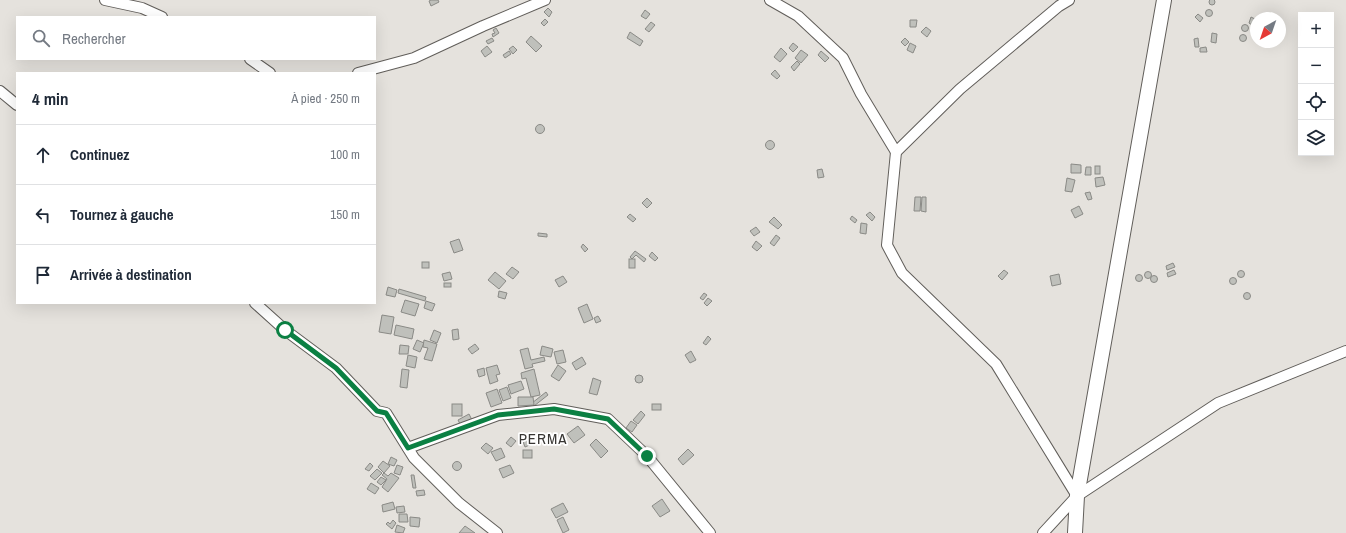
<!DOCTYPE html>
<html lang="fr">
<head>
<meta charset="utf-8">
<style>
  body { margin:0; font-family:"Archivo Narrow",sans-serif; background:#f2f2f3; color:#1f2937 }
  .controls { position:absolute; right:12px; top:12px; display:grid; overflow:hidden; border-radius:0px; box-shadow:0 4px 16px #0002 }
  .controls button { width:36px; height:36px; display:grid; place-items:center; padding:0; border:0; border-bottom:1px solid #e0e1e3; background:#fff; color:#1f2937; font:20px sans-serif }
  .compass { position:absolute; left:1250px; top:12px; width:36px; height:36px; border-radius:50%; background:#fff; box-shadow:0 4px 16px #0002; rotate:220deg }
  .stop { position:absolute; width:12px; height:12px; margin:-9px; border:3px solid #0b8043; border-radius:50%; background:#fff }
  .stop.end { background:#0b8043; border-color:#fff; box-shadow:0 1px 4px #0008 }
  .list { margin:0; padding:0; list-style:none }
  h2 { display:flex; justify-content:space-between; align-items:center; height:52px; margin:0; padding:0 16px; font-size:17px }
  h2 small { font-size:13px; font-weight:400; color:#747a83 }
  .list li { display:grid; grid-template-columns:26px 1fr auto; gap:12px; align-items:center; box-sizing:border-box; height:60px; padding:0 16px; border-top:1px solid #e0e1e3 }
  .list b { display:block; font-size:15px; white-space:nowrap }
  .list em { font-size:13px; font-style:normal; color:#747a83 }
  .icon { flex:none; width:22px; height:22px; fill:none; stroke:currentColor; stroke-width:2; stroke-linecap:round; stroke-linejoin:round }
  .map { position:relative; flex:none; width:1346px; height:533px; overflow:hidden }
  .search { position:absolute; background:#fff; box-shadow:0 4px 16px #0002; left:16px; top:16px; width:360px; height:44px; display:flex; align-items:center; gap:10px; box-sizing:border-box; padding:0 14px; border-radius:0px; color:#747a83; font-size:15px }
  .panel { position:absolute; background:#fff; box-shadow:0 4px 16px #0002; left:16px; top:72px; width:360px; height:232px; border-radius:0px }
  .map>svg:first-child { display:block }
  .building { fill:#bfc0bb; stroke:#8a8a86 }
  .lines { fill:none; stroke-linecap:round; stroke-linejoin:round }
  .street-casing { stroke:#615e5a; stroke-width:12 }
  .secondary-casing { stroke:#615e5a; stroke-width:16 }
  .street { stroke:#fff; stroke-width:10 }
  .secondary { stroke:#fff; stroke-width:14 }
  .route { stroke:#0b8043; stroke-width:5 }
  .labels { text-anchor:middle; stroke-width:3.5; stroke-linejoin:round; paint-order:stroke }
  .quarter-label { font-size:15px; letter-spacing:1px; fill:#383633; stroke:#fff }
</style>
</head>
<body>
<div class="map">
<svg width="1346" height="533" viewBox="0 0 1346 533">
  <rect width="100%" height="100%" fill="#e5e2dd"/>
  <g class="building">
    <circle cx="1212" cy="2" r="3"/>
    <path d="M431,0H438L439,2L431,6L429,1Z"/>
    <path d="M548,8L552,12L549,17L544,12Z"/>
    <circle cx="1209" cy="13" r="3.5"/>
    <path d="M645,10L650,14L646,19L641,16Z"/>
    <path d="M1198,14L1203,18L1200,22L1195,17Z"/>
    <path d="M1251,17L1255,19L1252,25L1249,23Z"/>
    <path d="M545,19L548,22L544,26L541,23Z"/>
    <path d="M910,20H917L916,27H910Z"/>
    <path d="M651,22L655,25L649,32L645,29Z"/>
    <circle cx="1245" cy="28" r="3.5"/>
    <path d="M926,27L931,31L927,37L921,32Z"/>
    <path d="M496,28L499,33L493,37L492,34L495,33L493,30Z"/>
    <path d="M630,32L643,41L640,46L627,38Z"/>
    <path d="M1212,33L1217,34L1216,43L1211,42Z"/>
    <circle cx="1243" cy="38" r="3.5"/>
    <path d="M531,36L542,46L536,52L526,42Z"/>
    <path d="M492,38L494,41L488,44L486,41Z"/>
    <path d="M905,38L909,42L905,46L901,42Z"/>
    <path d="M1198,38L1199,47H1195L1194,39Z"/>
    <path d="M793,43L798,47L793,52L789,48Z"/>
    <path d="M910,43L916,46L913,53L907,50Z"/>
    <path d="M487,46L492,52L485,57L481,51Z"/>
    <path d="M513,46L517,50L513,54L509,49Z"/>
    <path d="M1206,47L1207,52H1200V48Z"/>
    <path d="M781,48L787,54L780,62L774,57Z"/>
    <path d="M801,50L808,55L801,63L795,58Z"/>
    <path d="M509,51L511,54L505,58L503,55Z"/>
    <path d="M821,51L829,58L825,62L818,55Z"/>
    <path d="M797,61L800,64L794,71L791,67Z"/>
    <path d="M775,70L780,76L777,79L771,74Z"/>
    <circle cx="540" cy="129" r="4.5"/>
    <circle cx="770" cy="145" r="4.5"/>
    <path d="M1071,164L1081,165V173H1071Z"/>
    <rect x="1095" y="166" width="5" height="8"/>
    <path d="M1086,167H1091V175H1085Z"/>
    <path d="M822,169L824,177L818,178L817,170Z"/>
    <path d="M1103,177L1105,185L1096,187L1095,178Z"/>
    <path d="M1067,178L1075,180L1072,192L1065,191Z"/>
    <path d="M1090,192L1092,199L1088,200L1085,193Z"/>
    <path d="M915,197H921L920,211H914Z"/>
    <path d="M922,197H926V212L921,211Z"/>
    <path d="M647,198L652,203L647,208L642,203Z"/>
    <path d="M1079,206L1083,214L1075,218L1071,210Z"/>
    <path d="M870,212L875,217L872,221L866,215Z"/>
    <path d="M630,214L636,219L633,222L627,217Z"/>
    <path d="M852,216L857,220L855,223L850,219Z"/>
    <path d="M774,217L782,225L778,229L769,222Z"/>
    <path d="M861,223L867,224L866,234L860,233Z"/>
    <path d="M756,227L760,232L754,236L750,231Z"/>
    <path d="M538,233L547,234V237L538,236Z"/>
    <path d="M776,235L780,238L774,246L770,243Z"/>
    <path d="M459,239L463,250L454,253L450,242Z"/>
    <path d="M756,241L762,246L757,251L752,247Z"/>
    <path d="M583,244L588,249L585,252L581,247Z"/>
    <path d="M635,251L646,259L644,262L636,255L632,259L630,257Z"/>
    <path d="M652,252L658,258L655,261L649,256Z"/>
    <rect x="629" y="259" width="6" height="9"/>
    <rect x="422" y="262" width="7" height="6"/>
    <path d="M1173,263L1175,267L1167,270L1166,266Z"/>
    <path d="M512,267L519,272L513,279L506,274Z"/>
    <path d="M1004,270L1008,273L1002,280L998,276Z"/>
    <path d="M1174,270L1176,274L1168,277L1167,273Z"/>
    <circle cx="1241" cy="274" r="3.5"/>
    <circle cx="1148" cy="275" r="3.5"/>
    <path d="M450,272L452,279L444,281L442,274Z"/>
    <path d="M495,272L506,281L499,289L488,280Z"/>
    <path d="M1059,274L1061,284L1052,286L1050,276Z"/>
    <circle cx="1139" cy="278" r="3.5"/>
    <circle cx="1154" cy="279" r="3.5"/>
    <path d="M563,276L567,282L559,287L555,280Z"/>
    <circle cx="1233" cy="281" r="3.5"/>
    <rect x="444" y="283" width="7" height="4"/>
    <path d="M388,287L397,290L395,297L386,295Z"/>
    <path d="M399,289L426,297L425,301L398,293Z"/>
    <path d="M499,291L507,293L505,299L498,297Z"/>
    <circle cx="1247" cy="296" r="3.5"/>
    <path d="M704,293L707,295L703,300L700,298Z"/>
    <path d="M708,298L712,301L707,306L704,303Z"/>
    <path d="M405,300L419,304L415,316L401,312Z"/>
    <path d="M426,301L435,304L432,311L424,308Z"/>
    <path d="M587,304L593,319L584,323L578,308Z"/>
    <path d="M382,315L394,317L391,334L379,332Z"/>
    <path d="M598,316L601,321L596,323L594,318Z"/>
    <path d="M396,325L414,329L412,339L394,335Z"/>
    <path d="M458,329L459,339L453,340L452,330Z"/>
    <path d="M434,330L441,333L437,343L430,340Z"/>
    <path d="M708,336L711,339L706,345L703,343Z"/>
    <path d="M417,340L424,343L420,352L413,349Z"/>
    <path d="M424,340L437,344L432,361L424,359L428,348L423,347Z"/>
    <path d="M475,344L479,349L472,354L468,349Z"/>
    <path d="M400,345L409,346L408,354H399Z"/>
    <path d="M542,346L553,349L551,357L540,355Z"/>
    <path d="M528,348L531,360L544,357L545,361L532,364L533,367L525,369L520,350Z"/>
    <path d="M563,350L566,362L557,364L554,352Z"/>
    <path d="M691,351L696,360L690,363L685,355Z"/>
    <path d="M408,355L417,357L415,368L406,366Z"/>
    <path d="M582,357L586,364L576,370L572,363Z"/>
    <path d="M497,365L500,374L496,375L498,381L490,384L486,368Z"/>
    <path d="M558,365L566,371L559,381L551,376Z"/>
    <path d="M484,368L485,375L479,377L477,370Z"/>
    <path d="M402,369L409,370L407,388L400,387Z"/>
    <path d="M534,369L540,395L531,397L526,378L522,379L521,373Z"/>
    <circle cx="639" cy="379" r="4"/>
    <path d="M593,378L601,381L597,395L589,393Z"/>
    <path d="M521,381L524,389L511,394L508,385Z"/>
    <path d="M507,387L511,398L503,401L499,390Z"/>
    <path d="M497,389L502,403L491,407L486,393Z"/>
    <path d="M546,392L548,395L534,406L532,403Z"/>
    <path d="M518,397H533L534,405L518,406Z"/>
    <rect x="452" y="404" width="10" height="12"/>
    <rect x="652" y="404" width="9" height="6"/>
    <path d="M641,411L645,415L638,424L633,420Z"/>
    <path d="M469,414L472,420L461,426L458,420Z"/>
    <path d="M631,421L637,425L632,432L626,428Z"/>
    <path d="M578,426L585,435L574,443L567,434Z"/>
    <path d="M531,436L534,443L525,447L522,439Z"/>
    <path d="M511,437L516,441L511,447L506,443Z"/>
    <path d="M596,439L608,451L601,458L590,445Z"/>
    <path d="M486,443L493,448L488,454L481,448Z"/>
    <path d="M501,448L505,457L496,461L491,452Z"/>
    <path d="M688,449L694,455L683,465L678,459Z"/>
    <rect x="523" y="450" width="9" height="8"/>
    <path d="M391,457L397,460L394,466L388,464Z"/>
    <path d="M383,461L390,466L384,473L378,467Z"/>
    <circle cx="457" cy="466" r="4.5"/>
    <path d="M370,463L373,466L369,471L365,469Z"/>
    <path d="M397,465L403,467L400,475L394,473Z"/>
    <path d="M510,465L514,473L503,478L499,469Z"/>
    <path d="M377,469L382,473L375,480L370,476Z"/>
    <path d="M384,473L388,476L391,473L399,478L388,492L382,487L387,479L382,475Z"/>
    <path d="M411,475H414L416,488H413Z"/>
    <path d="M381,477L386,480L381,485L377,482Z"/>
    <path d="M371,483L379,488L375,494L367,489Z"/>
    <path d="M424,490L425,495L417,496L416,491Z"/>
    <path d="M662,499L670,511L660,517L652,506Z"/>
    <path d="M393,502L395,509L383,512L382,505Z"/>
    <path d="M563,503L568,512L556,518L551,509Z"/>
    <path d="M404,506L405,512L397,513L396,507Z"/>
    <path d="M399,514H407L408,522H399Z"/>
    <path d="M410,517L420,518L419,527L410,526Z"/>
    <path d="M563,517L569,530L563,533L557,520Z"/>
    <path d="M393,520L396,523L392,529L386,524L388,522L390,524Z"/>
    <path d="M397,525L405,528L403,533L395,532Z"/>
    <path d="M465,526L475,533H459Z"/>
  </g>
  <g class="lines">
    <defs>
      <g id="street">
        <path d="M105,0L142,8L162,17"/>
        <path d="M770,0L798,16L843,58L861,94L896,152"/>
        <path d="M1069,0L1059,6L960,89L896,152L887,245L902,273L996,364L1077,496"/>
        <path d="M250,59L270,73"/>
        <path d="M358,73L414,58L483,26L545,0"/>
        <path d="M0,91L17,105"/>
        <path d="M255,303L285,330L336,368L377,411L386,413L414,458L459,503L497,533"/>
        <path d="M408,448L498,415L554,409L608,419L647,456L710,533"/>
        <path d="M1043,533L1077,496L1218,403L1346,351"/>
      </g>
      <path id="secondary" d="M1075,533L1077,496L1164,0"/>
    </defs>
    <use href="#street" class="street-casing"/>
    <use href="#secondary" class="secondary-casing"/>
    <use href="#street" class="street"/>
    <use href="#secondary" class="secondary"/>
  </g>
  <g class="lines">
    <path class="route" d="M285,330L336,368L377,411L386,413L408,448L498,415L554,409L608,419L647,456"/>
  </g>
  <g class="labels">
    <g class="quarter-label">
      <text x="543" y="444">PERMA</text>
    </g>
  </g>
</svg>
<div class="controls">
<button>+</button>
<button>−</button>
<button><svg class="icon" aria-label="locate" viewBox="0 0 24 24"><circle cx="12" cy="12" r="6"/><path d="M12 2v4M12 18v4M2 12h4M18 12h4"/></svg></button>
<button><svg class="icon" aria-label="layers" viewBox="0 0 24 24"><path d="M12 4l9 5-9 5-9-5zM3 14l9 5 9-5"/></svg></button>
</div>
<svg class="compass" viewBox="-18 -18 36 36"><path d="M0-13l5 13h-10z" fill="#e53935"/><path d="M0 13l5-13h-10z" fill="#747a83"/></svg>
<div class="stop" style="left:285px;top:330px"></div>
<div class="stop end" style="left:647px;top:456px"></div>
<div class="search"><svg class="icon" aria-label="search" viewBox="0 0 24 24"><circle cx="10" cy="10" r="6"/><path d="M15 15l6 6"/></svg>Rechercher</div>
<section class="panel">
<h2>4 min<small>À pied · 250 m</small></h2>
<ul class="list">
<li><svg class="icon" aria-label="ahead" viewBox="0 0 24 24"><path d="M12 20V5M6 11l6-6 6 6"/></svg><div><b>Continuez</b></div><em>100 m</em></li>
<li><svg class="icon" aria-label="left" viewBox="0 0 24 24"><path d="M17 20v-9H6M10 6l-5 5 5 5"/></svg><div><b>Tournez à gauche</b></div><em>150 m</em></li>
<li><svg class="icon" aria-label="arrive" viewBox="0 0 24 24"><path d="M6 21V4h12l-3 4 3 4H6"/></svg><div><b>Arrivée à destination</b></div></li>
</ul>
</section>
</div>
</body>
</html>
